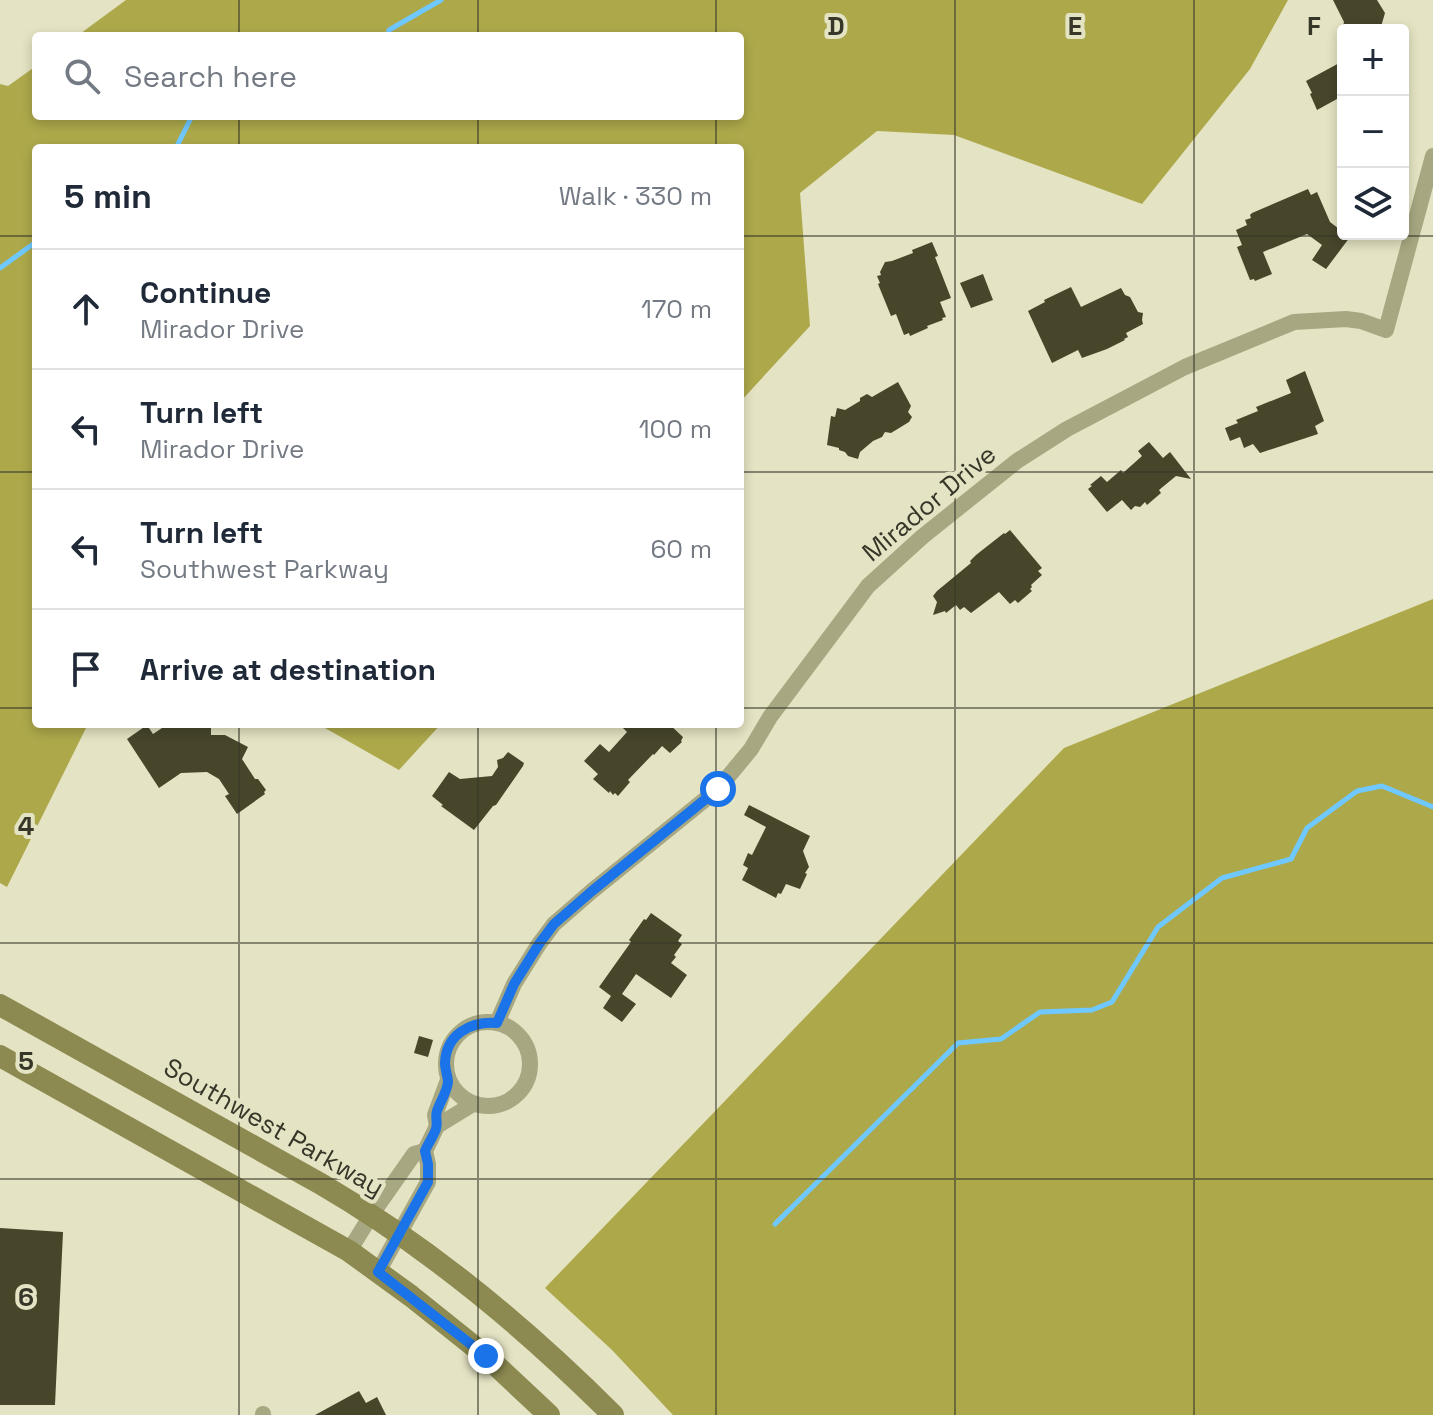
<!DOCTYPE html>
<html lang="en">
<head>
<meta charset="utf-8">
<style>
  body { margin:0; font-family:"Space Grotesk",sans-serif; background:#f2f2f3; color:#1f2937 }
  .controls { position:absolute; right:24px; top:24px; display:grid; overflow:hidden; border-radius:8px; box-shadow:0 4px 12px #0003 }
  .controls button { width:72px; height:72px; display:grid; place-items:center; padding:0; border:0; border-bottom:2px solid #e0e1e3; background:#fff; color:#1f2937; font:40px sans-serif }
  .stop { position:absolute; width:24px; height:24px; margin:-18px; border:6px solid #1a73e8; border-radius:50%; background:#fff }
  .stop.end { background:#1a73e8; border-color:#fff; box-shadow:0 2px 8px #0008 }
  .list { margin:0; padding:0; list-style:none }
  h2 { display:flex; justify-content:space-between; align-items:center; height:104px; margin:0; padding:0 32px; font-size:34px }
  h2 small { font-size:26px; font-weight:400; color:#747a83 }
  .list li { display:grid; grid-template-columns:52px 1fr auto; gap:24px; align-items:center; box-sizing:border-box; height:120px; padding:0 32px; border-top:2px solid #e0e1e3 }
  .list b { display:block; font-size:30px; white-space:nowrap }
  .list p { margin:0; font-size:26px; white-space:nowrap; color:#747a83 }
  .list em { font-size:26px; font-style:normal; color:#747a83 }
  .icon { flex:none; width:44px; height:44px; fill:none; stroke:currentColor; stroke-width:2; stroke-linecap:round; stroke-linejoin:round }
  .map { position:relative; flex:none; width:1433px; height:1415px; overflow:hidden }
  .search { position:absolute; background:#fff; box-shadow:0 4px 12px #0003; left:32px; top:32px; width:712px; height:88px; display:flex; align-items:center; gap:20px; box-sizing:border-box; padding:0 28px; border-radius:8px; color:#747a83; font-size:30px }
  .panel { position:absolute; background:#fff; box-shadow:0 4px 12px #0003; left:32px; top:144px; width:712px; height:584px; border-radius:8px }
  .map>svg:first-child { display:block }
  .forest { fill:#ada94b }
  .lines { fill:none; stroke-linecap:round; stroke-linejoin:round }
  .stream { stroke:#6fc8ff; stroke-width:5 }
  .building { fill:#47462b }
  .street { stroke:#a7a781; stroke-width:16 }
  .secondary { stroke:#8c8a50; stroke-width:22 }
  .route { stroke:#1a73e8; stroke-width:10 }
  .grid { fill:none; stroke:#363629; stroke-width:2; stroke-opacity:0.55 }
  .labels { text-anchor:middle; stroke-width:8; stroke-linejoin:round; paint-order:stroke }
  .street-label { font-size:26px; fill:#363629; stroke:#e4e3c3 }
  .grid-label { font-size:26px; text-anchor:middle; font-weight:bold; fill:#363629; stroke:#e4e3c3; stroke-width:8; stroke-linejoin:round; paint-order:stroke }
</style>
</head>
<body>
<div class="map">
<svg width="1433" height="1415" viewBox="0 0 1433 1415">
  <rect width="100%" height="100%" fill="#e4e3c3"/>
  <g class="forest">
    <path d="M126,0H1288L1250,69L1142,204L954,135L877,131L800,193L810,326L740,402V148H36V724H88L7,887L0,883V84L8,86L36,66V116H740V36H77Z"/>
    <path d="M1433,599V1415H673L612,1350L545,1288L1064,748Z"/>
    <path d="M318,724H441L399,770Z"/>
  </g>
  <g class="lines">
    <g class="stream">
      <path d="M388,36L389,30L441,0"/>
      <path d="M176,148L192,116"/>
      <path d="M0,268L36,242"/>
      <path d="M775,1224L958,1043L1001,1039L1040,1012L1092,1010L1112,1002L1158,927L1222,878L1291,859L1307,828L1357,791L1382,786L1433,807"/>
    </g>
  </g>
  <g class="building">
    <path d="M1333,0H1377L1385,13L1380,30H1342L1344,22Z"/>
    <path d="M1343,61V100L1337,99L1317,110L1310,94L1312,93L1306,81Z"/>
    <path d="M1308,189L1311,195L1317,192L1330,222L1343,232V234L1350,237L1326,269L1312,260L1322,245L1307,234L1263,252L1272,274L1255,281L1254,279L1250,280L1237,247L1242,245L1236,230L1247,225L1245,220L1251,218L1250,215L1252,213Z"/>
    <path d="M932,242L938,256L935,257L951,298L940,302L946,317L942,318L943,320L927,326L928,328L910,336L909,333L904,335L896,314L891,316L878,284L880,283L877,276L881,275L880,272L885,262L892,261L913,253L912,250Z"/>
    <path d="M983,274L993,300L971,308L960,283Z"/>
    <path d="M1071,287L1081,307L1121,288L1125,295L1130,297L1138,312L1143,313L1142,320L1143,324L1126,333L1128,337L1124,339L1125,340L1107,349L1082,358L1078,350L1052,363L1028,311L1045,302L1044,300Z"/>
    <path d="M1305,371L1324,421L1315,426L1318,434L1260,453L1253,444L1244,448L1240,437L1230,441L1225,428L1238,423L1236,420L1258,411L1256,407L1291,393L1286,380Z"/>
    <path d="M898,382L911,406L908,412L912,417L909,422L891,433L885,432L882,437L873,441L860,452L858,459L848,456L845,452L839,450V448L827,445L831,416L835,417L837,408L845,410L860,401V398L867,394L872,397Z"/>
    <path d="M1149,442L1163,458L1170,452L1191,479L1176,476L1159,490L1161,493L1147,505L1145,502L1140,507L1135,506L1131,510L1122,500L1107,512L1088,489L1092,486L1090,485L1101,476L1107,482L1121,470L1123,473L1142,456L1138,451Z"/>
    <path d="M1010,530L1042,568L1038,571L1042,575L1031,585L1032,587L1030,589L1032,591L1018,603L1015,600L1010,604L999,592L971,613L964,607L960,610L956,605L946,613L945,611L933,615L937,602L933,596L937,591L971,563L970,561L976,555L1004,533L1005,534Z"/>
    <path d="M168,724H211V735H225L248,747L242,759L255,779H258L266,790L264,792L265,794L237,814L225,796L229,794L219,779L207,772L181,773L159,788L127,739L147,725L153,734Z"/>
    <path d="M619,724H669L683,737L681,741L682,742L670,753L662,746L654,755L653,754L628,780L630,782L618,796L615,793L613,795L610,791L609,793L593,779L598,774L584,761L600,744L609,752L627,732Z"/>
    <path d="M508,752L524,763L523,766L496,805L493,806L474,830L441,806L443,805L432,796L449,772L460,779L492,776L498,767L497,760L503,758Z"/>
    <path d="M749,805L810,836L803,851L809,867L805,873L807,874L800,889L786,884L781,894L778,893L776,898L742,880L748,868L743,865L748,853L752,855L766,827L744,815Z"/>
    <path d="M651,913L682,935L678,941L682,944L674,955L676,957L671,963L687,975L671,998L636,974L622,994L636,1004L622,1022L603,1008L611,996L599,987L631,942L629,940L644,919L646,920Z"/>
    <path d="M419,1036L433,1040L428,1057L414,1053Z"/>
    <path d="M0,1228L63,1232L55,1405H0Z"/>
    <path d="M359,1391L366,1403L377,1397L386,1415H315Z"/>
  </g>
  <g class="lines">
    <g class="street">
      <circle cx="488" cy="1064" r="42"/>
      <path d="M497,1023L514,984L539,944L554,924L592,891L718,789L751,749L770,717L868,586L922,537L1017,461L1067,429L1185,367L1294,322L1346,319L1361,321L1386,330L1433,156"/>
      <path d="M437,1126L435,1115L448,1080"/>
      <path d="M349,1251L372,1214L414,1154L425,1151"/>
      <path d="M378,1272L428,1182V1164L425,1151L437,1126L473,1104"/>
      <path d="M263,1414V1415"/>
    </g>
    <g class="secondary">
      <path d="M0,1005L321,1184C429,1247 525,1327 613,1415"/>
      <path d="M0,1056L349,1251L411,1296L486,1356L549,1415"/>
    </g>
  </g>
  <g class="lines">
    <path class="route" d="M486,1356L378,1272L428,1182V1164L425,1151C428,1144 433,1137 436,1129C438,1123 435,1117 437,1111C440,1102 447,1092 448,1082C448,1076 445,1070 445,1063C446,1034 471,1021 497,1023L514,984L539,944L554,924L592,891L718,789"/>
  </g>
  <path class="grid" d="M239,0V36M478,0V36M716,0V36M955,0V1415M1194,0V1415M239,116V148M478,116V148M716,116V148M0,236H36M740,236H1433M0,472H36M740,472H1433M0,708H36M740,708H1433M239,724V1415M478,724V1415M716,724V1415M0,943H1433M0,1179H1433"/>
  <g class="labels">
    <g class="street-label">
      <text transform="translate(929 503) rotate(-40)" y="9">Mirador Drive</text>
      <text transform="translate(274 1127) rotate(30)" y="9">Southwest Parkway</text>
    </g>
  </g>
  <g class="grid-label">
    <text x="836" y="35">D</text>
    <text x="1075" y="35">E</text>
    <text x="1314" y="35">F</text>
    <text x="26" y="835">4</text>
    <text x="26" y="1070">5</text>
    <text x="26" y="1306">6</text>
  </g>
</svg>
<div class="controls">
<button>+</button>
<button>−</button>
<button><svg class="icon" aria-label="layers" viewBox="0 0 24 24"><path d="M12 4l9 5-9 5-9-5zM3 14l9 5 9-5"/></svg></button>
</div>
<div class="stop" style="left:718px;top:789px"></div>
<div class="stop end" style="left:486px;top:1356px"></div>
<div class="search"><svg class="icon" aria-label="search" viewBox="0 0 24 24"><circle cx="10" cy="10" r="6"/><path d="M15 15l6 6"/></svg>Search here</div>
<section class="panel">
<h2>5 min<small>Walk · 330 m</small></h2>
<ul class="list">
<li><svg class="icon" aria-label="ahead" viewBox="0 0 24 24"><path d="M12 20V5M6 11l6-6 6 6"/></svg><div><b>Continue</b><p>Mirador Drive</p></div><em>170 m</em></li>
<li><svg class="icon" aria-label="left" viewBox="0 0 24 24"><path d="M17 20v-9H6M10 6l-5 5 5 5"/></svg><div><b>Turn left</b><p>Mirador Drive</p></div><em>100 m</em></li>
<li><svg class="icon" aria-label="left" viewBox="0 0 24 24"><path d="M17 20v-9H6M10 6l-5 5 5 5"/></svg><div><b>Turn left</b><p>Southwest Parkway</p></div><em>60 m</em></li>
<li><svg class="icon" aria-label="arrive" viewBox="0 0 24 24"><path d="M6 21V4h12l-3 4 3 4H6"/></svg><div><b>Arrive at destination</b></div></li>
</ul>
</section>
</div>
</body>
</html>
